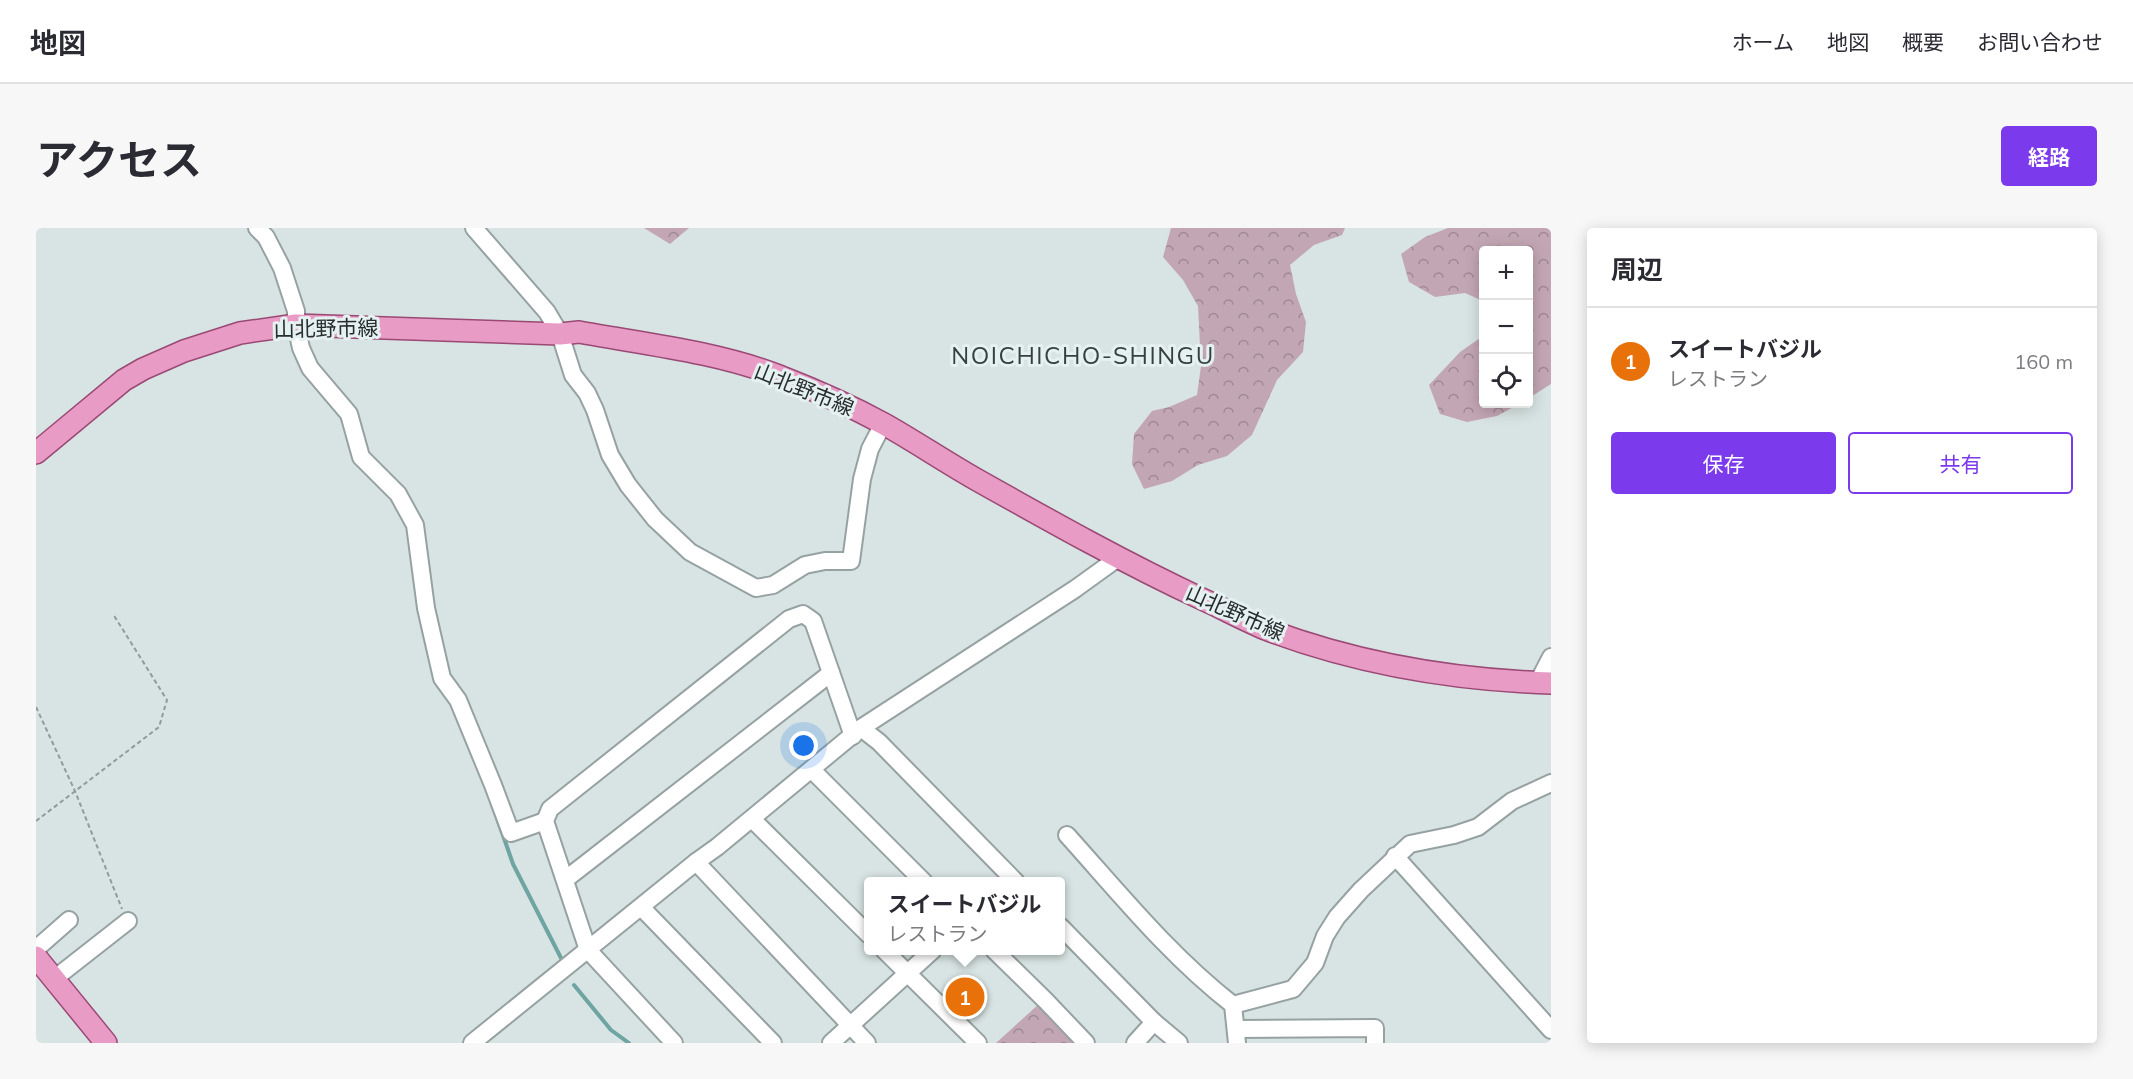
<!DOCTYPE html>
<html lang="ja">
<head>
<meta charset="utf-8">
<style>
  body { margin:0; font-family:Mulish,"Noto Sans JP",sans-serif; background:#f7f7f7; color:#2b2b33 }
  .controls { position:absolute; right:18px; top:18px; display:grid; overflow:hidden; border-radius:6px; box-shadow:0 3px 15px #0003 }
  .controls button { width:54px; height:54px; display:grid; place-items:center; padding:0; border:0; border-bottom:2px solid #e1e1e2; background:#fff; color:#2b2b33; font:30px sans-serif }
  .you { position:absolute; left:768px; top:518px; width:21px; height:21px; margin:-15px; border:4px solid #fff; border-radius:50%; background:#1a73e8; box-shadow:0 0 0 9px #1a73e833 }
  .badge { display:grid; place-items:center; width:39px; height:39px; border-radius:50%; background:#7c3aed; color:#fff; font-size:20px; font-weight:700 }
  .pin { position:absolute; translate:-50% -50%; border:3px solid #fff; box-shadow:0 2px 6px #0006 }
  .popup { position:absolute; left:828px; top:649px; width:201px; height:78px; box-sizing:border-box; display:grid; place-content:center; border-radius:6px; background:#fff; filter:drop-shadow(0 2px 4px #0005); font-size:20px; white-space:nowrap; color:#7c7c81 }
  .popup b { font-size:22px; color:#2b2b33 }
  .popup::after { content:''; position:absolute; left:50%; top:100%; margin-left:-12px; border:12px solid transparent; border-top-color:#fff }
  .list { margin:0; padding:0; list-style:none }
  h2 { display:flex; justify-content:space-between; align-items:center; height:78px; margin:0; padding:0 24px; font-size:26px }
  h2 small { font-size:20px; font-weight:400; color:#7c7c81 }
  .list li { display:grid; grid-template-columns:39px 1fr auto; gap:18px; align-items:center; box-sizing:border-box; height:108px; padding:0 24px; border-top:2px solid #e1e1e2 }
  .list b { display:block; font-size:22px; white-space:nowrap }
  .list p { margin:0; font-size:20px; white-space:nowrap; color:#7c7c81 }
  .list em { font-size:20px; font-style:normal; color:#7c7c81 }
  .actions { display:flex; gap:12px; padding:18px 24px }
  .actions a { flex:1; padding:14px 0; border:2px solid #7c3aed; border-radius:6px; text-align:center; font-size:21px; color:#7c3aed }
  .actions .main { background:#7c3aed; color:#fff }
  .icon { flex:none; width:33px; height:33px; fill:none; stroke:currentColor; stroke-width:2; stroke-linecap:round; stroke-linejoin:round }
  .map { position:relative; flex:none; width:1515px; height:815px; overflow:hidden; border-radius:6px }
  header { display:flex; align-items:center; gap:36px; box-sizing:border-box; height:84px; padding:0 30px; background:#fff; border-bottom:2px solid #e1e1e2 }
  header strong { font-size:28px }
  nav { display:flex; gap:33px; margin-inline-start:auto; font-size:21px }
  .intro { display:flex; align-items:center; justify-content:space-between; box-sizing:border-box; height:144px; padding:0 36px }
  h1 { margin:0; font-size:42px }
  .button { padding:15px 27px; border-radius:6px; background:#7c3aed; color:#fff; font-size:21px; font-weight:700 }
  main { display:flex; gap:36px; padding:0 36px }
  aside { flex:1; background:#fff; border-radius:6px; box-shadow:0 3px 15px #0003 }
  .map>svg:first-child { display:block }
  .forest { fill:url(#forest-crowns) }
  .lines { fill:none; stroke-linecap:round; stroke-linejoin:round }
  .stream { stroke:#6ea4a2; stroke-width:4 }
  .minor-casing { stroke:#96a2a1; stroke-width:20 }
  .major-casing { stroke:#9a4975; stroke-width:24 }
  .path { stroke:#919b9a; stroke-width:2; stroke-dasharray:4.5 3; stroke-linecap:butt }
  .minor { stroke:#fff; stroke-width:16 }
  .major { stroke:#e89bc4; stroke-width:21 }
  .labels { text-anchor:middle; stroke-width:6; stroke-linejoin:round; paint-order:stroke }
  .street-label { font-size:21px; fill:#282d2d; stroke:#e5f1f1 }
  .quarter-label { font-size:24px; letter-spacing:1.5px; fill:#36403f; stroke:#e5f1f1 }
</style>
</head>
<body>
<header>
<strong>地図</strong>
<nav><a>ホーム</a><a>地図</a><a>概要</a><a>お問い合わせ</a></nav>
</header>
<div class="intro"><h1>アクセス</h1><a class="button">経路</a></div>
<main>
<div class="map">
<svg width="1515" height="815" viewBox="0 0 1515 815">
  <defs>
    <pattern id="forest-crowns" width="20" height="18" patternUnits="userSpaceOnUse" patternTransform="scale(1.5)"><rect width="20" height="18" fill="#c3a6b3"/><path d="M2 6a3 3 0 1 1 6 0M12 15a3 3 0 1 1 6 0" fill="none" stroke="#9e8892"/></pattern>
  </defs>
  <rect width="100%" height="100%" fill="#d8e4e3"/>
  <g class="forest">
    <path d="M608,0H653L634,16Z"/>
    <path d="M1135,0H1309L1306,7L1278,17L1254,37L1260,66L1270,94L1267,124L1241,152L1216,207L1191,228L1162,237L1136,253L1108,261L1096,236L1098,206L1116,183L1133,179L1161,167L1165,138L1162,78L1147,52L1127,29Z"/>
    <path d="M1412,0H1515V156L1493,170L1492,22H1448L1447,73L1429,65L1399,69L1373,54L1365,26L1389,9Z"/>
    <path d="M1447,108L1448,176H1483L1461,188L1431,194L1404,186L1393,157L1424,124Z"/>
    <path d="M1004,775L1041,815H960Z"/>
  </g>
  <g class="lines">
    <g class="stream">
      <path d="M455,573L477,636L525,730"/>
      <path d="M538,757L575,802L593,815"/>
    </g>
    <defs>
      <g id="minor">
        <path d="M221,0L230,9L246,40L260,83V97L265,120L274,140L313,186L325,229L362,266L379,297L390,380L406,450L422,472L457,557L475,605L509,593"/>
        <path d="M438,0L511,84L524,106L537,147L551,165L559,182L574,227L592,257L619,291L654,324L720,360L737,357L769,337L789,333H815L826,251L834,221L847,196"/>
        <path d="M1502,454L1515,429"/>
        <path d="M825,500L843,514L980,654"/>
        <path d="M776,542L888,654"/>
        <path d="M716,591L833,707"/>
        <path d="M1031,607C1084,666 1134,728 1197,777L1201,815"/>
        <path d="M1359,628L1515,802"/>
        <path d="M660,634L831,815"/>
        <path d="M530,651L795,445"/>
        <path d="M605,679L737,815"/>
        <path d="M1025,699L1118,794L1143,815"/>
        <path d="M0,721L33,692"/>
        <path d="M848,722L942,815"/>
        <path d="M958,722L1010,773L1050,815"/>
        <path d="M18,751L92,693"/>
        <path d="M1197,777L1257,761L1279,735L1289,708L1301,689L1325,662L1374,616L1418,607L1442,599L1476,573L1515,555"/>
        <path d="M1200,801L1339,800V815"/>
        <path d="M436,815L660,634L681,619L825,500L1039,361L1082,330"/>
        <path d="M638,815L552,722L509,593L514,581L753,391L767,386L777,393L817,508"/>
        <path d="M795,815L897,722"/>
        <path d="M1099,815L1118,794"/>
      </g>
      <g id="major">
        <path d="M0,225L88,152L107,141L148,123L204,105L260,97L524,106L543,104C609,116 681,124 743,148C779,162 815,178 848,196C880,214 911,235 943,253C1016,294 1089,335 1166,371C1188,381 1210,393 1232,402C1323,436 1418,452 1515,455"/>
        <path d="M0,729L70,815"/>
      </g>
    </defs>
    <use href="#minor" class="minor-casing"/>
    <use href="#major" class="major-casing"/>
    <g class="path">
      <path d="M0,479L39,563L86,681"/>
      <path d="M0,593L123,499L131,472L77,386"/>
    </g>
    <use href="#minor" class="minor"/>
    <use href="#major" class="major"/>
  </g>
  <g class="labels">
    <g class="street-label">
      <text transform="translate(290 101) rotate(-1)" y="7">山北野市線</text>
      <text transform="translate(768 162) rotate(22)" y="7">山北野市線</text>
      <text transform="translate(1199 385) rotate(24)" y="7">山北野市線</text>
    </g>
    <g class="quarter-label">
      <text x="1047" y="136">NOICHICHO-SHINGU</text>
    </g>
  </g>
</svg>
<div class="controls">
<button>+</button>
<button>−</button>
<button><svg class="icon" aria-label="locate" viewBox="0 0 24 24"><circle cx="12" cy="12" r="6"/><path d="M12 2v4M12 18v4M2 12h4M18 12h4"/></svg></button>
</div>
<div class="you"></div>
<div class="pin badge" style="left:929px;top:769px;background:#e8710a">1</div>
<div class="popup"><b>スイートバジル</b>レストラン</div>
</div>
<aside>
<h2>周辺<small></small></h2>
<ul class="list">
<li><span class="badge" style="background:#e8710a">1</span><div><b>スイートバジル</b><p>レストラン</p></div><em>160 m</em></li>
</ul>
<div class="actions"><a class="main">保存</a><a>共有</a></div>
</aside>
</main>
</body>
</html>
